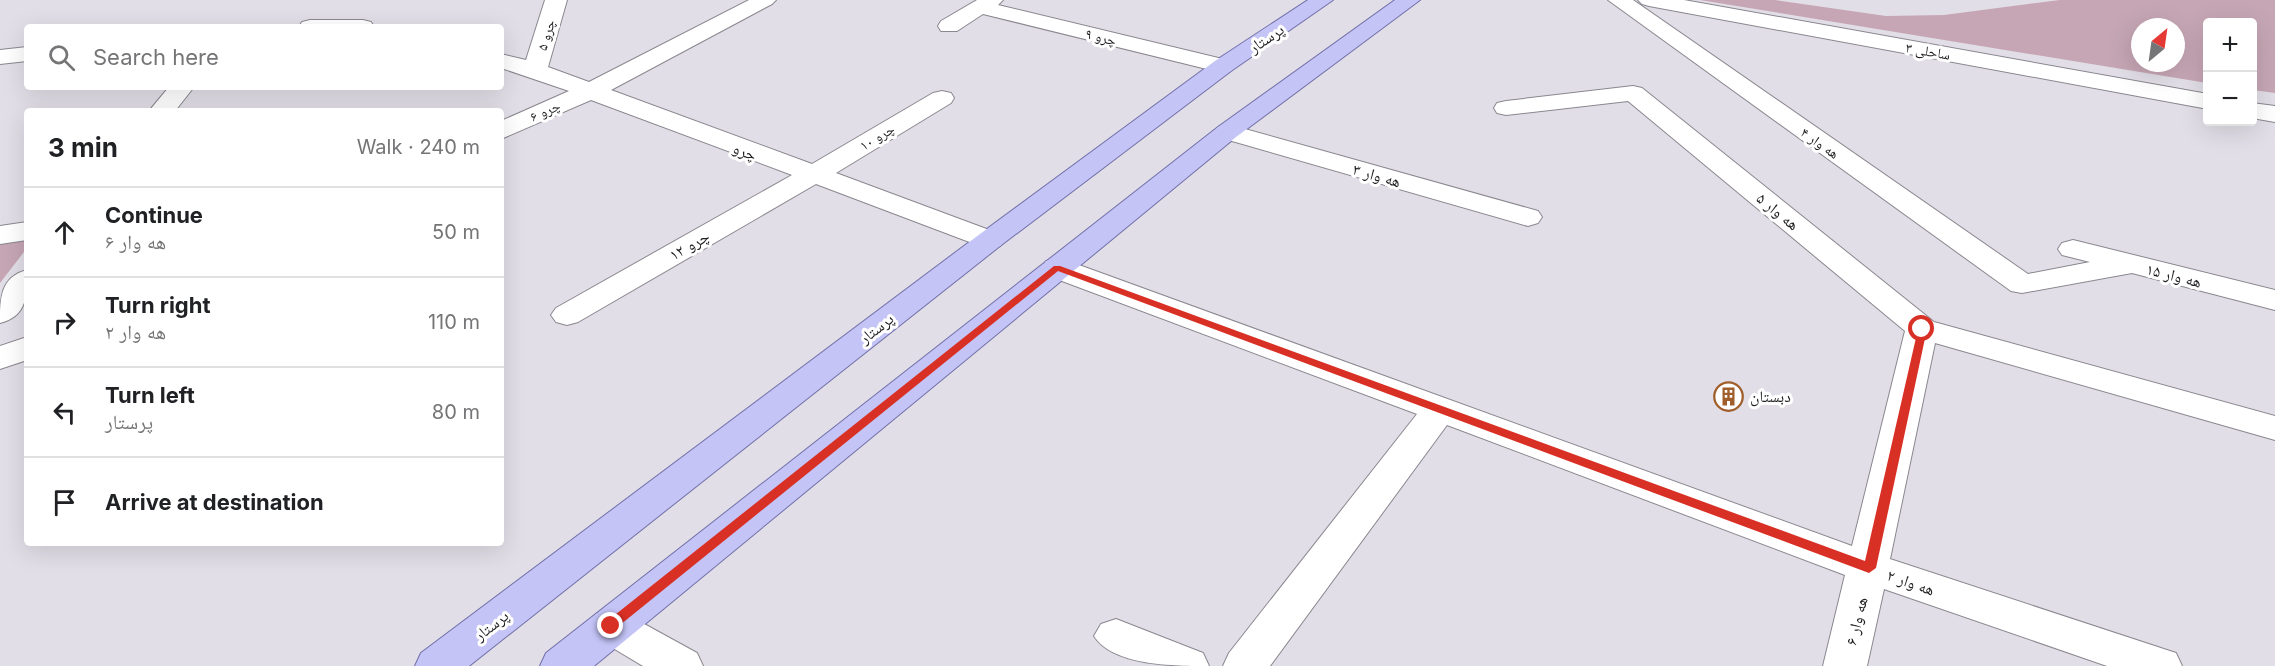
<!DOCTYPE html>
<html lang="en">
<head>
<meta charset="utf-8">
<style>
  body { margin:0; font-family:Inter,"Noto Naskh Arabic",sans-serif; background:#f2f2f2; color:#202124 }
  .controls { position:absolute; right:18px; top:18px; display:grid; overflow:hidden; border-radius:6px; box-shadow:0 6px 24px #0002 }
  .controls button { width:54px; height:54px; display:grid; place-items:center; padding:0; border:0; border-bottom:2px solid #e0e0e0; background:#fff; color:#202124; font:30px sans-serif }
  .compass { position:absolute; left:2131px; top:18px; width:54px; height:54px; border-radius:50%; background:#fff; box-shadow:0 6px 24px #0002; rotate:29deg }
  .stop { position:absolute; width:18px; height:18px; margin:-14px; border:4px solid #d93025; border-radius:50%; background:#fff }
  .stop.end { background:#d93025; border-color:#fff; box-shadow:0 2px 6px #0008 }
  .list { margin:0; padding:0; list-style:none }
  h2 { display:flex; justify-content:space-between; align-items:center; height:78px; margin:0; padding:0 24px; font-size:26px }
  h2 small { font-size:20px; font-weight:400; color:#757577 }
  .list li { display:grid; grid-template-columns:39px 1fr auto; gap:18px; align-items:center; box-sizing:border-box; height:90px; padding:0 24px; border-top:2px solid #e0e0e0 }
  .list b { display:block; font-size:22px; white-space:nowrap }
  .list p { margin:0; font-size:20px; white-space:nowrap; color:#757577 }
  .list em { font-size:20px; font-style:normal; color:#757577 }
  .icon { flex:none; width:33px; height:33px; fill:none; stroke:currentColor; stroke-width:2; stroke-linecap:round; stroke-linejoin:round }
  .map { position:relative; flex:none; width:2275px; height:666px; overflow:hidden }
  .search { position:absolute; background:#fff; box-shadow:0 6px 24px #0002; left:24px; top:24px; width:480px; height:66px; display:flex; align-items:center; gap:15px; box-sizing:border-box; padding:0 21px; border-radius:6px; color:#757577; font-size:22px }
  .panel { position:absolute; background:#fff; box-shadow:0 6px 24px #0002; left:24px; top:108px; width:480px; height:438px; border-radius:6px }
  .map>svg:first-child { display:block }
  .green { fill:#c6a6b4; fill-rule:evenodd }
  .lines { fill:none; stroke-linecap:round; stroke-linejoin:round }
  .minor-casing { stroke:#8a878f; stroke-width:2 }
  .major-casing { stroke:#7170a8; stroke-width:2 }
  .minor { fill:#fff; fill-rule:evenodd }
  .major { fill:#c4c4f7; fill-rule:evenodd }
  .route { fill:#d93025 }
  .labels { text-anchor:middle; stroke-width:6; stroke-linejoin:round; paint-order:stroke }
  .far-street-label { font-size:14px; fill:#1e1d20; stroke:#fff }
  .street-label { font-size:16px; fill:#1e1d20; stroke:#fff }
  .poi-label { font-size:16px; fill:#1e1d20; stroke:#fff; text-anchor:start }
</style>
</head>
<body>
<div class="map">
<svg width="2275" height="666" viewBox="0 0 2275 666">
  <rect width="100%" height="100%" fill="#e2dee7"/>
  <g class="green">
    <path d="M1700,0H1775L1886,16L1944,15L2060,0H2275V93L2253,90L2252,22H2208L2207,83ZM2140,27H2176V63H2140Z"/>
    <path d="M27,238V248L0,283V242Z"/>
  </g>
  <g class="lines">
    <defs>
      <g id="minor">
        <path d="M545,0H567L548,67L589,82L749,0H776L772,4L611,90L812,164L933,93L942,91L951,93L954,98L951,103L836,173L1000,234L1005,240L1000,246L990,249L980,246L816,184L578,322L567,325L556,322L551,315L556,308L792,175L591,100L501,139V121L569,91L501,68V54L526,60Z"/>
        <path d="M977,0H1003L998,5L1231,61L1235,66L1231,71L1223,73L983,14L957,31H941L938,26L941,21Z"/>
        <path d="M1608,0H1633L2028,274L2090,262L2062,255L2058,249L2062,243L2073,240L2275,290V310L2132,273L2022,293L2011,291Z"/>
        <path d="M1638,0H1684L2208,94V109L1649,6L1642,4Z"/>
        <path d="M310,20H363L371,22L374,27H299L302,22Z"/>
        <path d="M27,47V61L0,64V50Z"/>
        <path d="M1633,86L1642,88L1934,322L2275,416V440L1935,343L1890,559L2176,653L2182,666H2107L1884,589L1867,666H1823L1845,575L1447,425L1270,666H1223L1229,653L1417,414L1046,275L1042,268L1046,261L1057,259L1068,261L1852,546L1905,331L1628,101L1506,115L1497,113L1494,108L1497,103L1506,101Z"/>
        <path d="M169,87H194L175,111H149Z"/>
        <path d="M2252,103L2275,106V122L2252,118Z"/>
        <path d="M1227,124L1538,211L1542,217L1538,223L1528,226L1218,137L1214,132L1218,127Z"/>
        <path d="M27,222V240L0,244V226Z"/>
        <path d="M27,270C27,294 28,316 0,323C0,299 0,277 27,270Z"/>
        <path d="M27,337V360L0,369V346Z"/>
        <path d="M611,609L626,614L697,653L703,666H643L596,638L589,626L596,614Z"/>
        <path d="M1116,619L1203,653L1209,666C1174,666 1113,666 1094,636L1101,624Z"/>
      </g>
      <g id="major">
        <path d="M1308,0H1333L1231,71L1000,246L469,666H415L421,653L980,234L1215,61Z"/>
        <path d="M1395,0H1420L1236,137L594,666H540L546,653L1218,127Z"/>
      </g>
    </defs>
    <use href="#minor" class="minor-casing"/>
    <use href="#major" class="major-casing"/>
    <use href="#minor" class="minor"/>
    <use href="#major" class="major"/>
  </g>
  <path class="route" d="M1054,266H1060L1865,561L1918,329L1922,326L1927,329L1876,568L1869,573L1058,271L615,629H606V622Z"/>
  <defs>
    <symbol id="building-ring" viewBox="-11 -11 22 22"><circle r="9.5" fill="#fff" stroke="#a05e2a" stroke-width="1.5"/><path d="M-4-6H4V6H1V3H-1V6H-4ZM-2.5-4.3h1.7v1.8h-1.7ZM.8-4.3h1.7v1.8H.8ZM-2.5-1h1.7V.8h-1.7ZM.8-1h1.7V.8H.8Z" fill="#a05e2a"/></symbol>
  </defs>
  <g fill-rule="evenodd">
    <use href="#building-ring" x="1712" y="380" width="33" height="33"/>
  </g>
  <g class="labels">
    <g class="far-street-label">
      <text transform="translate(546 35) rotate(-73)" y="5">چرو ۵</text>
      <text transform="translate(1101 37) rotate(14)" y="5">چرو ۹</text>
      <text transform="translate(1928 51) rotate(10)" y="5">ساحلی ۳</text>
      <text transform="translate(545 111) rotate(-24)" y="5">چرو ۶</text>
      <text transform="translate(877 137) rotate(-31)" y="5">چرو ۱۰</text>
      <text transform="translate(1820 143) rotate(35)" y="5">هه وار ۴</text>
    </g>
    <g class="street-label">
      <text transform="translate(1266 38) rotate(-34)" y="6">پرستار</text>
      <text transform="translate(745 151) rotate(21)" y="6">چرو</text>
      <text transform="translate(1377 175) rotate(16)" y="6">هه وار ۳</text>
      <text transform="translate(1778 211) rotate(39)" y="6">هه وار ۵</text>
      <text transform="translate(689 245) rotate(-30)" y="6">چرو ۱۲</text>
      <text transform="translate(2174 275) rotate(14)" y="6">هه وار ۱۵</text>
      <text transform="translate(876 328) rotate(-38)" y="6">پرستار</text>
      <text transform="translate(1911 582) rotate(19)" y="6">هه وار ۲</text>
      <text transform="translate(1856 621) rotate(-76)" y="6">هه وار ۶</text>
      <text transform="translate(491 625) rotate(-38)" y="6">پرستار</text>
    </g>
    <g class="poi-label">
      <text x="1750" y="402">دبستان</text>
    </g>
  </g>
</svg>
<div class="controls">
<button>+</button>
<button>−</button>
</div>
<svg class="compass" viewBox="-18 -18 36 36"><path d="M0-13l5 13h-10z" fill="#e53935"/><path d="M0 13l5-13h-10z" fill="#757577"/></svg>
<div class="stop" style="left:1922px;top:329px"></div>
<div class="stop end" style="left:611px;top:626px"></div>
<div class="search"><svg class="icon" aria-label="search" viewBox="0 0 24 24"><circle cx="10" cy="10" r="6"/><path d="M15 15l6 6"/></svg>Search here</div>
<section class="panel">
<h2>3 min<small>Walk · 240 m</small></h2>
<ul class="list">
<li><svg class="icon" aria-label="ahead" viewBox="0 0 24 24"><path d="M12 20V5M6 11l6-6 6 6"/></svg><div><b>Continue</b><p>هه وار ۶</p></div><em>50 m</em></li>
<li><svg class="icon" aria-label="right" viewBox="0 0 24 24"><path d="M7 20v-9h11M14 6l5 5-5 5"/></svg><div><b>Turn right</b><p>هه وار ۲</p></div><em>110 m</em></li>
<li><svg class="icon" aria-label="left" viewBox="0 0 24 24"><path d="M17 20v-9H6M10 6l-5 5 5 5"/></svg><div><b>Turn left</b><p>پرستار</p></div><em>80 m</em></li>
<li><svg class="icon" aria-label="arrive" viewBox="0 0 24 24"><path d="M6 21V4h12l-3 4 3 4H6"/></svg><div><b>Arrive at destination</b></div></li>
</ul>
</section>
</div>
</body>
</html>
